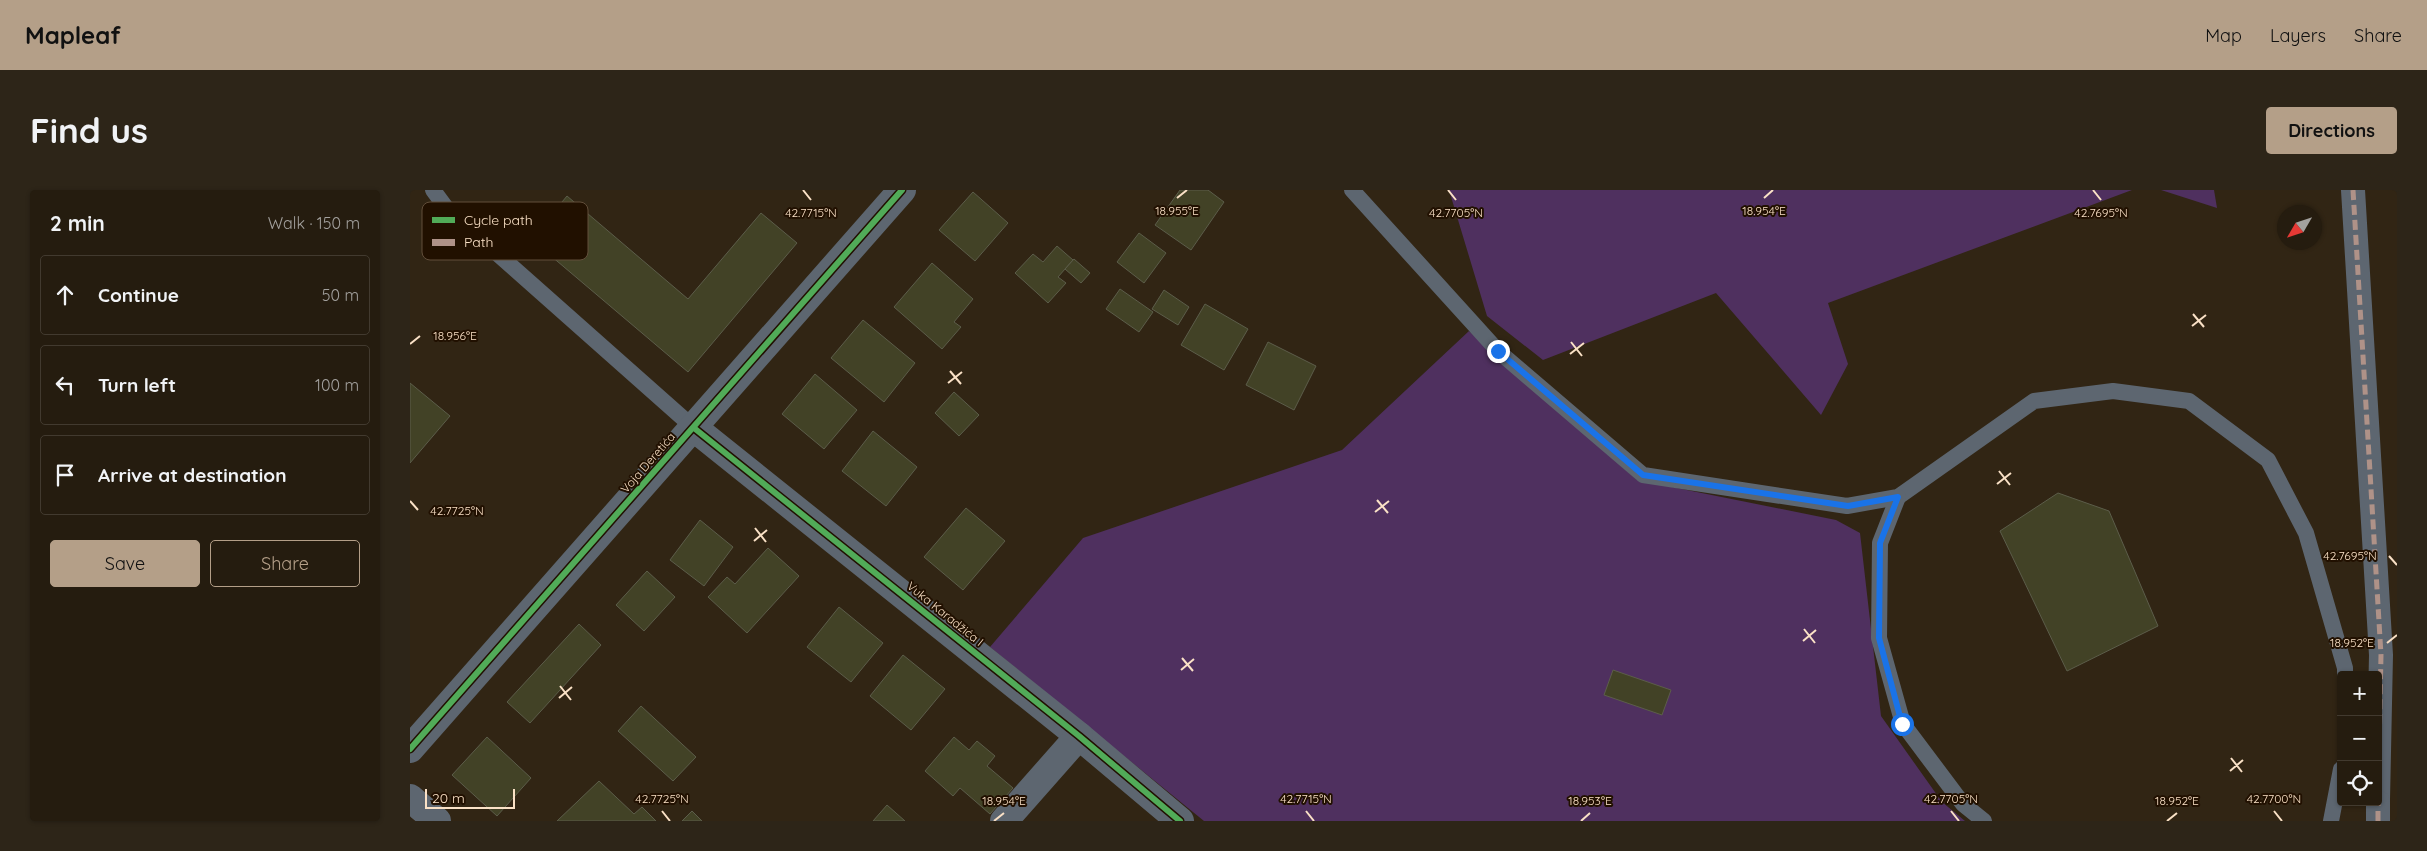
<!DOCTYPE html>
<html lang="en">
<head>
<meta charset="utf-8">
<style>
  body { margin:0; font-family:Quicksand,sans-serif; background:#2d2518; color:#f1f3f6 }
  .controls { position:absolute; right:15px; bottom:15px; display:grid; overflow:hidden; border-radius:5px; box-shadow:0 1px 4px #0004 }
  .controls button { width:45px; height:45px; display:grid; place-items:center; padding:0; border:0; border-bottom:1px solid #423a2f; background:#251c0f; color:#f1f3f6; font:25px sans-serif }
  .compass { position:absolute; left:1867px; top:15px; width:45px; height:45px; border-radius:50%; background:#251c0f; box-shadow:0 1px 4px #0004; rotate:231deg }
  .scale { position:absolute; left:15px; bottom:12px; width:90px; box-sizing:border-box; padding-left:5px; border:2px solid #fae1c6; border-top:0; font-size:14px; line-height:18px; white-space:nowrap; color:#fae1c6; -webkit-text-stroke:4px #211000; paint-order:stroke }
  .stop { position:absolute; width:15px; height:15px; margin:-11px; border:4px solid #1a73e8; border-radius:50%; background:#fff }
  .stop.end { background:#1a73e8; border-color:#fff; box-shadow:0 1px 5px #0008 }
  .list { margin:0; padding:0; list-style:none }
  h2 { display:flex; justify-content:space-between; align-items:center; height:65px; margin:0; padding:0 20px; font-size:21px }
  h2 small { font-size:16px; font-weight:400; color:#a3a19e }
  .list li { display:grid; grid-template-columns:32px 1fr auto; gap:15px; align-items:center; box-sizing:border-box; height:80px; margin:0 10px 10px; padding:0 10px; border:1px solid #423a2f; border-radius:5px }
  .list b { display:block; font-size:19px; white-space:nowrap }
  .list em { font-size:16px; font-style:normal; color:#a3a19e }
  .actions { display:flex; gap:10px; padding:15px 20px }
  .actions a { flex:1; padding:11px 0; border:1px solid #b49f88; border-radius:5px; text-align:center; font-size:18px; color:#b49f88 }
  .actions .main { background:#b49f88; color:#111 }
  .icon { flex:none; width:28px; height:28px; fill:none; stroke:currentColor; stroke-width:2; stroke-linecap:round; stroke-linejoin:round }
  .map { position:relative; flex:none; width:1987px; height:631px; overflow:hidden; border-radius:5px }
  header { display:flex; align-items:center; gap:30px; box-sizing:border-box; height:70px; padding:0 25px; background:#b49f88; color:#111 }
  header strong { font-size:24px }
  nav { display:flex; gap:28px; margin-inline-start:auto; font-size:18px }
  .intro { display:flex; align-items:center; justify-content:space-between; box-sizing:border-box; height:120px; padding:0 30px }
  h1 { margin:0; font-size:35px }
  .button { padding:12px 22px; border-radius:5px; background:#b49f88; color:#111; font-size:18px; font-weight:700 }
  main { display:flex; gap:30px; padding:0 30px }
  aside { flex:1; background:#251c0f; border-radius:5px; box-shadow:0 1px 4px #0004 }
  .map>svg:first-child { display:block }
  .green { fill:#4f305f }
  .building { fill:#424226; stroke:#5c5d4a }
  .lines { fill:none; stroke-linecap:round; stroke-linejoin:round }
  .service { stroke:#5d6670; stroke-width:16 }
  .pedestrian { stroke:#5d6670; stroke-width:24 }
  .minor { stroke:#5d6670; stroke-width:28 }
  .tertiary { stroke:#5d6670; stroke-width:28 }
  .quiet { stroke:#af9288; stroke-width:5; stroke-dasharray:10 5; stroke-linecap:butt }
  .cycleway-casing { stroke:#211000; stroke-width:9 }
  .cycleway { stroke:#51ab58; stroke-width:6 }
  .route { stroke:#1a73e8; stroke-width:6 }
  .ticks { fill:none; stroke:#fae1c6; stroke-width:2 }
  .labels { text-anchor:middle; stroke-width:4; stroke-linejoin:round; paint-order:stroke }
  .street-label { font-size:12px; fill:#fae1c6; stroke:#211000 }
  .key { fill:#211000; stroke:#624f3b; stroke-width:1 }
  .key-label { font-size:14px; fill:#fae1c6 }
  .ticks-label { font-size:12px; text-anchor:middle; fill:#fae1c6; stroke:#211000; stroke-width:4; stroke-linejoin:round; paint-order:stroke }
</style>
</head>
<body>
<header>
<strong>Mapleaf</strong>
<nav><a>Map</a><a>Layers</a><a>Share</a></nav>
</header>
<div class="intro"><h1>Find us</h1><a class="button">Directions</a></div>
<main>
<aside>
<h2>2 min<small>Walk · 150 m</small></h2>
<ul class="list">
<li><svg class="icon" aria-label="ahead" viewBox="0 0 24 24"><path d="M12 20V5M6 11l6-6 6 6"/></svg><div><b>Continue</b></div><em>50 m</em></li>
<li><svg class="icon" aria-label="left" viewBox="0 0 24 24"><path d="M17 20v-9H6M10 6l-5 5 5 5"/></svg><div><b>Turn left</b></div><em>100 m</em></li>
<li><svg class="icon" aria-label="arrive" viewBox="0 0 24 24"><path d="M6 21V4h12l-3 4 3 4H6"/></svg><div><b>Arrive at destination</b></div></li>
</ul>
<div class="actions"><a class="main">Save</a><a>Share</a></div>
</aside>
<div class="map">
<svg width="1987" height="631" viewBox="0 0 1987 631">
  <rect width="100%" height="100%" fill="#312514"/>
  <g class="green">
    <path d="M1039,0H1722L1418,113L1438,174L1411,225L1306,103L1133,170L1077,126Z"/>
    <path d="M1751,0H1804L1807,18Z"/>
    <path d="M1059,141L1227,290L1426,330L1450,343L1471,526L1532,612L1555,631H794L580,457L673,348L932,260Z"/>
  </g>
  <g class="building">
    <path d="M770,0H798L814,12L781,60L745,35Z"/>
    <path d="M563,2L598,33L565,71L529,40Z"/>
    <path d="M157,6L278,109L351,23L387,53L278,182L121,49Z"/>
    <path d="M729,43L756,63L734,93L707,72Z"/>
    <path d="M647,56L663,70L648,87L656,93L638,113L605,83L623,64L633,72Z"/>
    <path d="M664,69L680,83L671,93L655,79Z"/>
    <path d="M522,73L563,109L544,132L551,137L532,159L484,117Z"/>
    <path d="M710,99L743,122L729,142L696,119Z"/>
    <path d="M754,100L779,117L768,135L742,119Z"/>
    <path d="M795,114L838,139L814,180L771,155Z"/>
    <path d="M453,130L505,173L474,212L421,168Z"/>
    <path d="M858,152L906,176L884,220L836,195Z"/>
    <path d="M405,184L447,220L414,259L372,224Z"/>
    <path d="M0,193L40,226L0,273Z"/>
    <path d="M544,202L569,225L549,246L525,223Z"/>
    <path d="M463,241L507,277L476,316L432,281Z"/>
    <path d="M1648,303L1699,321L1748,436L1657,481L1590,341Z"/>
    <path d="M556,318L595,351L553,400L514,367Z"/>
    <path d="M290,330L323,357L294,396L260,370Z"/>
    <path d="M358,358L389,386L337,443L298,407L317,387L325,394Z"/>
    <path d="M237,381L265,407L234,441L206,415Z"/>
    <path d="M429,417L473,453L441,492L397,457Z"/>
    <path d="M169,434L191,455L120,533L97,512Z"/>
    <path d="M493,465L535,499L501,540L460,506Z"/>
    <path d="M1203,480L1261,500L1252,525L1194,505Z"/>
    <path d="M231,516L286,567L263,591L208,541Z"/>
    <path d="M77,547L121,588L87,626L42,585Z"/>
    <path d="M544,547L559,560L567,551L585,566L577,576L603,598L580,624L550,598L543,606L515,581Z"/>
    <path d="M189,591L224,624L232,617L246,631H147Z"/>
    <path d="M477,615L495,631H463Z"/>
    <path d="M282,621L292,631H272Z"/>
  </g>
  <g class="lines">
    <g class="service">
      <path d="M23,0L37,19L284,238"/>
      <path d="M942,0L1088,161L1233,285L1437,316L1488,307L1624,211L1703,201L1779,211L1858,270L1896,343L1935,478V485"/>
      <path d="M1488,307L1470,353L1469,448L1493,534L1553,614L1574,631"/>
      <path d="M1921,631L1931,579"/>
    </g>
    <g class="pedestrian">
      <path d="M1943,0L1971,465L1968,610"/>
      <path d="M1968,631V612"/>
    </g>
    <g class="minor">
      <path d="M284,238L669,546L770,631"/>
      <path d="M0,559L492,0"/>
      <path d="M594,631L669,546"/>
    </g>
    <path class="tertiary" d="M0,608L27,631"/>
    <g class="quiet">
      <path d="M1943,0L1971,465L1968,610"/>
      <path d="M1968,631V612"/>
    </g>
    <defs>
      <g id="cycleway">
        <path d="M284,238L669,546L770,631"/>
        <path d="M0,559L492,0"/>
      </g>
    </defs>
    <use href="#cycleway" class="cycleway-casing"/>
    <use href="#cycleway" class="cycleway"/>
  </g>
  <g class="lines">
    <path class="route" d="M1088,161L1233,285L1438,316L1488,307L1470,353L1469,448L1492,534"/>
  </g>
  <path class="ticks" d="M393,0L401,10M1038,0L1046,10M1683,0L1691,10M767,8L777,0M1354,8L1363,0M1783,124L1794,137M1782,136L1796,125M1161,152L1172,166M0,154L10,146M1160,164L1174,153M540,181L551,194M538,193L552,182M1589,281L1600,295M1587,294L1601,283M967,310L978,323M0,311L8,320M965,322L979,311M345,338L356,352M344,351L357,340M1979,366L1987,375M1394,439L1405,453M1393,451L1406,440M1977,453L1987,445M772,468L783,481M771,480L784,469M150,496L161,510M149,508L162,497M1821,568L1832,582M1820,581L1833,570M252,621L260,631M896,621L904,631M1541,621L1549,631M1864,621L1872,631M584,631L594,623M1171,631L1180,623M1757,631L1767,623"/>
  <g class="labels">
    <g class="street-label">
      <text transform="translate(238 273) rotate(-49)" y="4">Voja Deretića</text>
      <text transform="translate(535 424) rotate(39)" y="4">Vuka Karadžića I</text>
    </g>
  </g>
  <rect x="12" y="12" width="166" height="58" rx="8" class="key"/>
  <rect x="22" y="27" width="23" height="6" fill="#51ab58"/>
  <rect x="22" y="49" width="23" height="7" fill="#af9288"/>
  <g class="key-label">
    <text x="54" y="35">Cycle path</text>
    <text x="54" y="57">Path</text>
  </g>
  <g class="ticks-label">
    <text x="767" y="25">18.955°E</text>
    <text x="1354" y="25">18.954°E</text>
    <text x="401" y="27">42.7715°N</text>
    <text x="1046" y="27">42.7705°N</text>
    <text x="1691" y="27">42.7695°N</text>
    <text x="45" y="150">18.956°E</text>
    <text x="47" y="325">42.7725°N</text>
    <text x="1940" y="370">42.7695°N</text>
    <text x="1942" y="457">18.952°E</text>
    <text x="252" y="613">42.7725°N</text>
    <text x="896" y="613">42.7715°N</text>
    <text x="1541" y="613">42.7705°N</text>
    <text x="1864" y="613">42.7700°N</text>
    <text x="594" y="615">18.954°E</text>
    <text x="1180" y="615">18.953°E</text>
    <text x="1767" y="615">18.952°E</text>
  </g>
</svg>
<div class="controls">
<button>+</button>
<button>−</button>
<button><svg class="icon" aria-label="locate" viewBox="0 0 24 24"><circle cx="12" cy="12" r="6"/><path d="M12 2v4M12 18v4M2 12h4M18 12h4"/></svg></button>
</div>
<svg class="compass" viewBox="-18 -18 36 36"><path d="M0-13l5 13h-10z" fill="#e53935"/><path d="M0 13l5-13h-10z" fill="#a3a19e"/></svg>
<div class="scale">20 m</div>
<div class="stop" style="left:1492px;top:534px"></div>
<div class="stop end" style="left:1088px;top:161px"></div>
</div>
</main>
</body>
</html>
